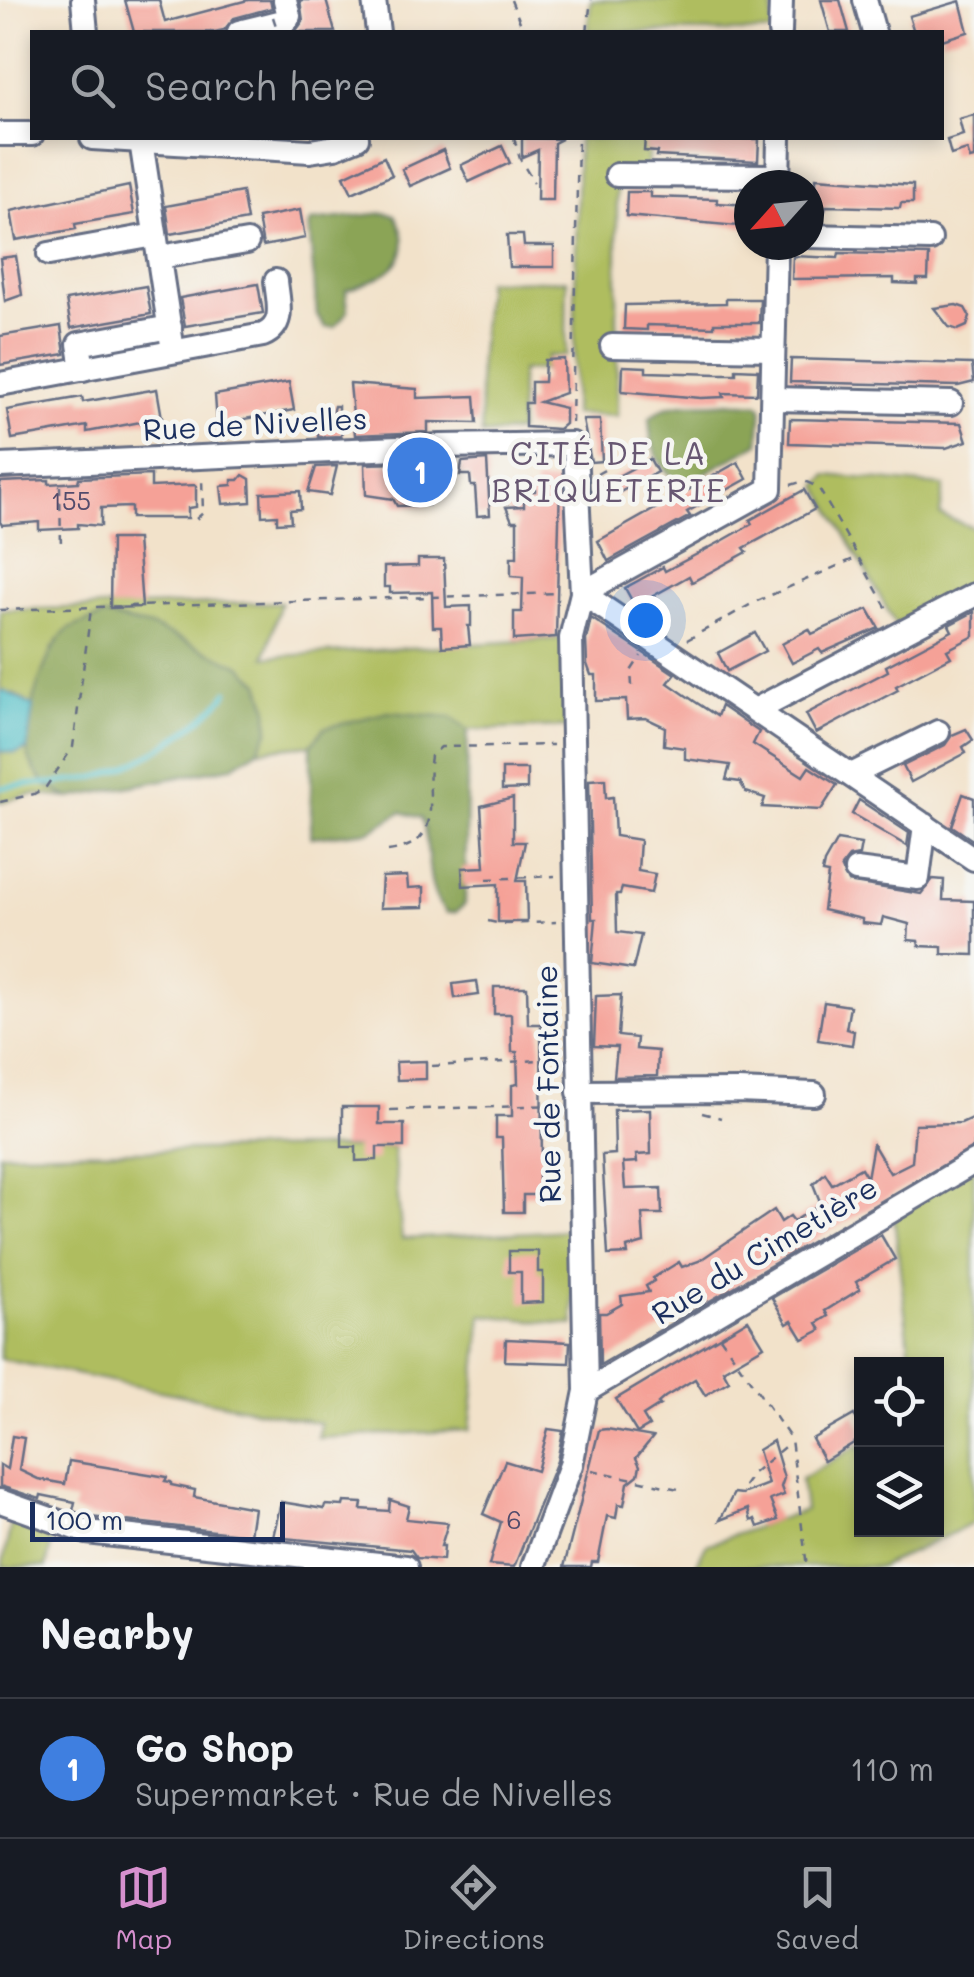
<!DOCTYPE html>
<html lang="en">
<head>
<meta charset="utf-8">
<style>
  body { margin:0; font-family:Mali,sans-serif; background:#20242c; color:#f1f3f6 }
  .controls { position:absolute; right:30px; bottom:30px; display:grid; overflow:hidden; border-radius:0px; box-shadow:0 5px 15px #0003 }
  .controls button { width:90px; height:90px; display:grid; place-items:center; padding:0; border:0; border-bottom:2px solid #363941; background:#171b24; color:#f1f3f6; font:50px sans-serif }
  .compass { position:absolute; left:734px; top:170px; width:90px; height:90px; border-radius:50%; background:#171b24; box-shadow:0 5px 15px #0003; rotate:243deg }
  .scale { position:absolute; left:30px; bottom:25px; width:255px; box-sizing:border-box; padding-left:10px; border:5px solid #1b2f5e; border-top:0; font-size:28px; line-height:35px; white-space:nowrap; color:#1b2f5e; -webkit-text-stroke:8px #f6f6f2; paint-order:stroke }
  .you { position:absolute; left:645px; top:620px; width:35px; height:35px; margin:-25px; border:8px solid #fff; border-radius:50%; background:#1a73e8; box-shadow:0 0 0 15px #1a73e833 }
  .badge { display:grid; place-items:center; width:65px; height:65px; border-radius:50%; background:#d690ce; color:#fff; font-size:32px; font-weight:700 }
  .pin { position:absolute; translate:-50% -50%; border:5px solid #fff; box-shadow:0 2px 10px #0006 }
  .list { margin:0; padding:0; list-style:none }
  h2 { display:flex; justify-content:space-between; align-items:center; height:130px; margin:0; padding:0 40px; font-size:42px }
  h2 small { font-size:32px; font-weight:400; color:#9ea1a6 }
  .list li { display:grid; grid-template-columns:65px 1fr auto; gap:30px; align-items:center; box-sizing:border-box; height:140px; padding:0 40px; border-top:2px solid #363941 }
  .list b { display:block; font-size:38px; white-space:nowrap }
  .list p { margin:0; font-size:32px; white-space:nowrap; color:#9ea1a6 }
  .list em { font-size:32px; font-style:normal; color:#9ea1a6 }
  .icon { flex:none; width:55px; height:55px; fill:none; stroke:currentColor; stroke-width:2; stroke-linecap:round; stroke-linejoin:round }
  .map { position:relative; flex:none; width:974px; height:1567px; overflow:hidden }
  .search { position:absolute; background:#171b24; box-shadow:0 5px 15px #0003; left:30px; right:30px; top:30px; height:110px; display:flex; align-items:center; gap:25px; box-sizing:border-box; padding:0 35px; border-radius:0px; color:#9ea1a6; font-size:38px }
  .sheet { height:270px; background:#171b24 }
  nav { display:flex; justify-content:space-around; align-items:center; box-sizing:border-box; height:140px; border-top:2px solid #363941; background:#171b24; font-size:28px; color:#9ea1a6 }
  nav a { display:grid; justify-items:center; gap:5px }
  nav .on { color:#d690ce }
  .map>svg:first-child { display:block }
  .green { fill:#afbd5f; stroke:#65765e; stroke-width:2.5 }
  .forest { fill:#8ba456; stroke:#536a5a; stroke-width:2.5 }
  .water { fill:#52c0c8; stroke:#367893; stroke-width:2.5 }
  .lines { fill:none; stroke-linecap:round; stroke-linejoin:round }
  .stream { stroke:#52c0c8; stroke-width:5 }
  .building { fill:#f5a197 }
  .minor-casing { stroke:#666e84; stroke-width:28 }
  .path { stroke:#666e84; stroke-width:2.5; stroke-dasharray:8 8; stroke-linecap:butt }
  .minor { stroke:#fff; stroke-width:22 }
  .path-bridge { stroke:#666e84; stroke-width:2.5; stroke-dasharray:8 8; stroke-linecap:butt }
  .labels { text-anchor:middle; stroke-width:9; stroke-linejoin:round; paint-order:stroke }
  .number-label { font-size:25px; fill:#524c6c }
  .street-label { font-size:30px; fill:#1b2f5e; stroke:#f6f6f2 }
  .neighbourhood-label { font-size:32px; letter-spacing:2.5px; fill:#675772; stroke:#f6f6f2 }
</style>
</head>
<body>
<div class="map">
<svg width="974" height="1567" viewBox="0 0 974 1567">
  <rect width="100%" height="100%" fill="#f6f6f2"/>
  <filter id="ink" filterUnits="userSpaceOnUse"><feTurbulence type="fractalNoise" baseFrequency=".01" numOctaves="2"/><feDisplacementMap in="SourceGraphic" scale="20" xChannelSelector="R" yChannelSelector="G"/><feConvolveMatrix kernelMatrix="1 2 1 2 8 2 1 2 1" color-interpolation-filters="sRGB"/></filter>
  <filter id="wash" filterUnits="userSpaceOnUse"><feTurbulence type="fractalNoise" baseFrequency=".0048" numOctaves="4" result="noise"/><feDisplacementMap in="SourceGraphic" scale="40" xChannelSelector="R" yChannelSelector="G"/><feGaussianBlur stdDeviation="2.25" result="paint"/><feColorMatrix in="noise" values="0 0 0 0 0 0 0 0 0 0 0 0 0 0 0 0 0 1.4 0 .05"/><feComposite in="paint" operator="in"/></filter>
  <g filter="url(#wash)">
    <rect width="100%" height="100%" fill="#f2e2ca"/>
    <g class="green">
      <path d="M591,0H773L772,32H587Z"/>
      <path d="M578,138H649L647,175L617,176V416L573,414Z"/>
      <path d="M567,280L566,356H547L546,369L521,371L519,431L482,435L479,370L486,281Z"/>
      <path d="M827,475L944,486L940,515L974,528V585L896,625L818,486Z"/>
      <path d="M281,602L265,657L571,638L573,727L468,730L451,717L325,728L311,745L258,750L269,730L53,647L33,706L15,695L0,692V610Z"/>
      <path d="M27,749L46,786L70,798L34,794L0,802V751L16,753Z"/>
      <path d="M393,1147L402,1239L570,1230L574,1325L482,1315L470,1430L318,1438L320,1423L0,1359V1153Z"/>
      <path d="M974,1162V1523L880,1567H695L706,1545L805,1510L801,1479L861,1444L862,1530H936V1364H911L893,1209Z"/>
      <path d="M12,1519L54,1533L46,1567H2Z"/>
    </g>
    <g class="forest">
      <path d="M384,213L395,215C421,260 385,278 346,290L348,311L335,327H325L317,315L309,225L312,221Z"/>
      <path d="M729,402L759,404L762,407L759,443L689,482C662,483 647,440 650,418C671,397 702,406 729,402Z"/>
      <path d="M105,616L155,628L241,666L260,683L268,709L269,730L258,750L231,767L70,798C49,788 35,778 28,755C21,727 45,647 68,630C78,623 94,620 105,616Z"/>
      <path d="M388,712L451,717L468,730L465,904L456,912L447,913C422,891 433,847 421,818L401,812L370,831L311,837V745L324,728Z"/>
    </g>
    <path class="water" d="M4,691L33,706L27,749L16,753L0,751V692Z"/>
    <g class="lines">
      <path class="stream" d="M0,788C33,782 68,785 100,776C140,766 203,724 228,692"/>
    </g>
    <g id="blocks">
      <g class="building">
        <path d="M125,0H159L165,22L248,0H270L272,8L234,18L224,30L214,32H134Z"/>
        <path d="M300,0H326L335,32H295L303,21Z"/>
        <path d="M821,0H840L849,32H830Z"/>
        <path d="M960,1L968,32L942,40V32H914L909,16Z"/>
        <path d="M974,115V158L970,159L967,150L951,155L947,140L963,135L959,119Z"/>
        <path d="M522,138L562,139L554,143L553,200H537L538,150L522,157Z"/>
        <path d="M645,138L759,139L758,161L656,156L657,152L644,151Z"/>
        <path d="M502,146L510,163L469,182L461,165Z"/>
        <path d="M443,150L450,168L410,186L402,169Z"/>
        <path d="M384,157L392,175L352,193L344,176Z"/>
        <path d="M816,178L913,185V203H901L900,208L826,206L825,211L809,210V186H816Z"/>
        <path d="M129,186L134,214L75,224L76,229L16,240L11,211Z"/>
        <path d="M242,192L247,220L170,234L166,206Z"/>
        <path d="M627,192H650V197L717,199V203L749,205V227L626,216Z"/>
        <path d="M300,210L305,238L263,246L258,218Z"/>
        <path d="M507,235H523L524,246H554V267H509Z"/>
        <path d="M839,253L929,255L928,279H917V284L894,283V278L792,279L793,256L838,258Z"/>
        <path d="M16,256L22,295L5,301L0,258Z"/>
        <path d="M258,284L263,313L185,326L180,298Z"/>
        <path d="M146,286L151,314L71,328L66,300Z"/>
        <path d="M726,299H760L759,323H714V327L647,325V330L624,329L625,305L726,303Z"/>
        <path d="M956,305L965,308L970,317L967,326L958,330L949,327L934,308Z"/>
        <path d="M61,326L65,354L0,365V336Z"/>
        <path d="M564,359L565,393L540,402L565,408V424L559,429L525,427V403H531V382H544L545,360Z"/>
        <path d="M791,359L972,364L974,382L958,386L790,382Z"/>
        <path d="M623,366L646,367V372L719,374H736V369L758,370L757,394L723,393L724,397L701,398L622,391Z"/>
        <path d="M289,382L294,410L217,424L215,395Z"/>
        <path d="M350,384L417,389V398L475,396L477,423L428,422V432L355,435Z"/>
        <path d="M157,389L162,418L87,432V426L12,439L7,410L82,397L83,402Z"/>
        <path d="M334,406H338V417L344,416L341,436L318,437V417H331Z"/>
        <path d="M790,419L961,423L967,441L946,448L789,443Z"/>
        <path d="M583,420H600L602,461L591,462Z"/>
        <path d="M650,459L657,472L598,504L592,490Z"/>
        <path d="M487,460L490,515L477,516L475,486H471L470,475H460L462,462Z"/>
        <path d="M436,462V492L422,493L428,505L397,506L393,499L366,495L365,464Z"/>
        <path d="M738,462L747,479L687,512L690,516L608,561L598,541Z"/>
        <path d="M337,466L330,495L308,492L316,467Z"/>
        <path d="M151,475V487L196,485V507L188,508V518H131V507L101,508V526L78,524V528L39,530V522L2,525L0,522V482L49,480V484L78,482L79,478Z"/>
        <path d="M243,475L250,479L251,502L223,504L221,486L232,485V480H239Z"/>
        <path d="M535,482H560L556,637L514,640V612H522L523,577L511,576V557H517V521H512L506,507L524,506V491H535Z"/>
        <path d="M804,490L815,509L744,548L747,552L692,582L689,576L635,606L625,588L663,567L665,571L722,541L752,524L750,520Z"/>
        <path d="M300,491L301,509L290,510L291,522L277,523V515L262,516L261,493Z"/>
        <path d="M111,539H137L142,607L110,608Z"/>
        <path d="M418,559H444L446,607L471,606V626H468L470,645L442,647L441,627H433L432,592L390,593V587H384V567L418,566Z"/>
        <path d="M868,609L879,628L822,653L819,649L792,663L782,644L809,629L812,634Z"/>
        <path d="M974,612V636L947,650L951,657L896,686L898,690L816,733L806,714L888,671L886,666L952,631L949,625Z"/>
        <path d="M591,618L675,674L668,683L694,701L717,716L721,706L759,732L753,744L803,776L809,767L837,785L821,810L762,807L765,798L746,792L740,782L726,780L730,765L685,759V748L664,745L665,727L646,718L627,719L626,700L596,701V675H591L587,664L586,640Z"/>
        <path d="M755,633L765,651L727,671L718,653Z"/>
        <path d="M966,729L973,740L963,747L966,753L911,782L903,766L945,745L952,735Z"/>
        <path d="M502,769H527V789L502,790Z"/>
        <path d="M605,779L606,798L613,797L615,836L640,840L638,871L655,874L651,893L622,888L620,894H616L617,932L641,935L633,969L592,963L596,919H592L589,780Z"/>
        <path d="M963,794L974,798V841L952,826Z"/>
        <path d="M513,798V842H525L517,881H526L527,922H498V884L463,886L462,868L485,867L481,806Z"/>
        <path d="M859,800L909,833L907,846L852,814Z"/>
        <path d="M837,840L861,844L859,855L849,857L841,867L848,882L921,894L933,879L944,880L943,900L974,901V955L942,954V947L919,946L918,941L908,940L909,924L883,917L881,925L862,923V919L823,910L828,874L822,873L824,863Z"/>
        <path d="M407,876L408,888L424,887V907L380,908L382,877Z"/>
        <path d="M477,981L479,995L455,998L453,984Z"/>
        <path d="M494,987H527L528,1024H541L542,1176H539V1195H523V1212H504L502,1138H496V1116H512V1085L518,1084L517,1052H512L511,1014H494Z"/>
        <path d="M621,995L618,1036L637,1038L636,1049L658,1051L657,1076L614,1077L617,1047L594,1046L596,996Z"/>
        <path d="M824,1002L850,1006L846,1029L854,1031L852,1045L818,1040Z"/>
        <path d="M426,1061V1079L397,1080L396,1062Z"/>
        <path d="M342,1107H379V1124H404V1147H377V1160L356,1161V1147H342Z"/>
        <path d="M650,1109L651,1154L636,1155L637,1162L623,1163L625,1189L661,1188L662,1214H642L644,1243L627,1248L628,1254L608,1255L602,1155L615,1154L614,1110Z"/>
        <path d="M974,1117V1147L600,1365L599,1313H606L622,1304L621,1296L649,1292L646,1286L654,1281L653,1278L679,1262L682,1267L699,1261L774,1210L781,1222L790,1216L794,1221L821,1204L813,1184L825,1173L832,1184L861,1168L867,1178L873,1144L890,1173L912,1162L915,1124L961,1123Z"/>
        <path d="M881,1235L895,1259L856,1282L860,1289L825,1311L828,1316L817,1323L821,1330L803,1339L792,1321L787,1324L772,1298Z"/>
        <path d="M509,1251H538V1272H543V1302L521,1303V1272H509Z"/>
        <path d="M748,1320L764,1346L723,1370L729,1381L705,1395L695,1379L665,1397L658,1403L660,1405L643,1416L649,1426L637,1433L616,1399Z"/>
        <path d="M506,1339L570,1342L569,1363L505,1361Z"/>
        <path d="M854,1415L862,1427V1438L824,1461L812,1439Z"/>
        <path d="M548,1429L563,1431L557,1461L514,1567L489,1565L501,1522L483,1514L505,1461L537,1471Z"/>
        <path d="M607,1429L653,1437L636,1458L640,1466L638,1475L628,1483L624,1505L618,1504L616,1518L607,1516L598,1562H592L591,1567H564L599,1430Z"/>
        <path d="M12,1436L24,1438L19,1470L38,1479L65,1484L69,1461L167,1477L165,1481L171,1482V1485L195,1490L194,1497L254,1508L250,1535L90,1517L73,1511L75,1502L41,1495L40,1499L0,1486V1465L7,1469Z"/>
        <path d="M773,1441L784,1478L781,1487L784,1495L770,1500L778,1520L758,1527L755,1519L751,1521L748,1509L720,1520L734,1493L742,1494L768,1484L758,1450Z"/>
        <path d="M390,1500L409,1506L406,1519L448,1523L441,1546H444L443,1560L417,1558L411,1550L273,1537L281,1502L324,1509L325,1505L343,1506L344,1502L362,1503L361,1509L389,1511Z"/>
      </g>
    </g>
  </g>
  <g filter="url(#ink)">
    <use href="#blocks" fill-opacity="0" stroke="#666e84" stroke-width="2.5"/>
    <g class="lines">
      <defs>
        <g id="minor">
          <path d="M83,0L86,32"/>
          <path d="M374,0L378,32"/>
          <path d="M865,0L874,32"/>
          <path d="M239,32L287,20L289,16L285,0"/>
          <path d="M780,32L781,0"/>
          <path d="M0,134H32"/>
          <path d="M92,138L310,151L335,147L357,138"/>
          <path d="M141,141L173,351"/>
          <path d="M617,175L778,176"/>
          <path d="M778,185L779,138"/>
          <path d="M809,236L930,239"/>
          <path d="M49,254L155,235"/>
          <path d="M160,257L247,242"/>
          <path d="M612,346L773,349"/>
          <path d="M83,369L79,344L170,327"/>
          <path d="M0,384L263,335C286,325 278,302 276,281"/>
          <path d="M773,399L951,403"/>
          <path d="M0,466L441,446L572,444L575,449L582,593L571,638L586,1391L571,1465L533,1567"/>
          <path d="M582,593L974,859"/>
          <path d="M582,593L770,489L776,245"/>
          <path d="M757,709L974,595"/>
          <path d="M851,775L938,732"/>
          <path d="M856,870L918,878L925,825"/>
          <path d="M579,1092L738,1091L814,1094"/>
          <path d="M586,1391L974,1162"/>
          <path d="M0,1501L87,1532L406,1567"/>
        </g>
      </defs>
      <use href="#minor" class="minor-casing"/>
      <g class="path">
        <path d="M511,0L524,32"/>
        <path d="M587,32L591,0"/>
        <path d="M514,138L520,159L534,183"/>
        <path d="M572,423L578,138"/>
        <path d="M597,474L647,447"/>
        <path d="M791,485L804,481L818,487L857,555"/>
        <path d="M60,486L61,549"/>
        <path d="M196,519L203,513L202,478"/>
        <path d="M0,610L560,593"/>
        <path d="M687,640L755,602L858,557L890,614"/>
        <path d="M632,686L631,671L641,656"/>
        <path d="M0,802L34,794L46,787L73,747L91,609"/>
        <path d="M388,851C448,843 424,800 431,756L441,747L553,745"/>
        <path d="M487,879L555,876"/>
        <path d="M488,921L502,924L556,922"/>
        <path d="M432,1066L561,1059"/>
        <path d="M390,1110L558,1105"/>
        <path d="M702,1113L721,1118"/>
        <path d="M720,1337L791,1439L807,1567"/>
        <path d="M592,1470L683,1490"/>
        <path d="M744,1486L753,1473L789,1443"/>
      </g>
      <use href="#minor" class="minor"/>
      <path class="path-bridge" d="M273,17L278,32"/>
    </g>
  </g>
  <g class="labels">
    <g class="number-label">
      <text x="71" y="510">155</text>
      <text x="514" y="1529">6</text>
    </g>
    <g class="street-label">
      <text transform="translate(255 425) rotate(-3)" y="10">Rue de Nivelles</text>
      <text transform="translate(549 1084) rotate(-91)" y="10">Rue de Fontaine</text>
      <text transform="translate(765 1251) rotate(-31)" y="10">Rue du Cimetière</text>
    </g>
    <g class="neighbourhood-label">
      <text x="609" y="465">CITÉ DE LA<tspan x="609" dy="37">BRIQUETERIE</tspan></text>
    </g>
  </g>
</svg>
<div class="controls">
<button><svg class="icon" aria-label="locate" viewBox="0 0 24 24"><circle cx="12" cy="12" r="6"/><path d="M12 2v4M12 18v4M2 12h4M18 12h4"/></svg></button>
<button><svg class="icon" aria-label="layers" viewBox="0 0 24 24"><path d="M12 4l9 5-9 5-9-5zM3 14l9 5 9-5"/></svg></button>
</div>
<svg class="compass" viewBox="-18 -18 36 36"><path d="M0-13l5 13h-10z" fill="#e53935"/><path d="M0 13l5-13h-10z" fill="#9ea1a6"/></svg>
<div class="scale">100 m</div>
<div class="you"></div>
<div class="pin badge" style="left:420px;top:470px;background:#3f7fe0">1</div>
<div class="search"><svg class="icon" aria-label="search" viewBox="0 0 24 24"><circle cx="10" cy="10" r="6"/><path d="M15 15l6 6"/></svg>Search here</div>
</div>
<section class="sheet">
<h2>Nearby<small></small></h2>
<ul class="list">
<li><span class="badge" style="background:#3f7fe0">1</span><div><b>Go Shop</b><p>Supermarket · Rue de Nivelles</p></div><em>110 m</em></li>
</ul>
</section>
<nav>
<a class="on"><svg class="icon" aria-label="map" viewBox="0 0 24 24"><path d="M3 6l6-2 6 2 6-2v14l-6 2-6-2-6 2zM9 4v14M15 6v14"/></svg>Map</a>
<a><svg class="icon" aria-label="directions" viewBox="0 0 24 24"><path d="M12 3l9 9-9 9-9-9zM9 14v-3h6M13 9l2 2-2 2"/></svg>Directions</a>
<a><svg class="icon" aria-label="saved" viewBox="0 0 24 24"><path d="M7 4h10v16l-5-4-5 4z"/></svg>Saved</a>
</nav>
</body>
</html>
